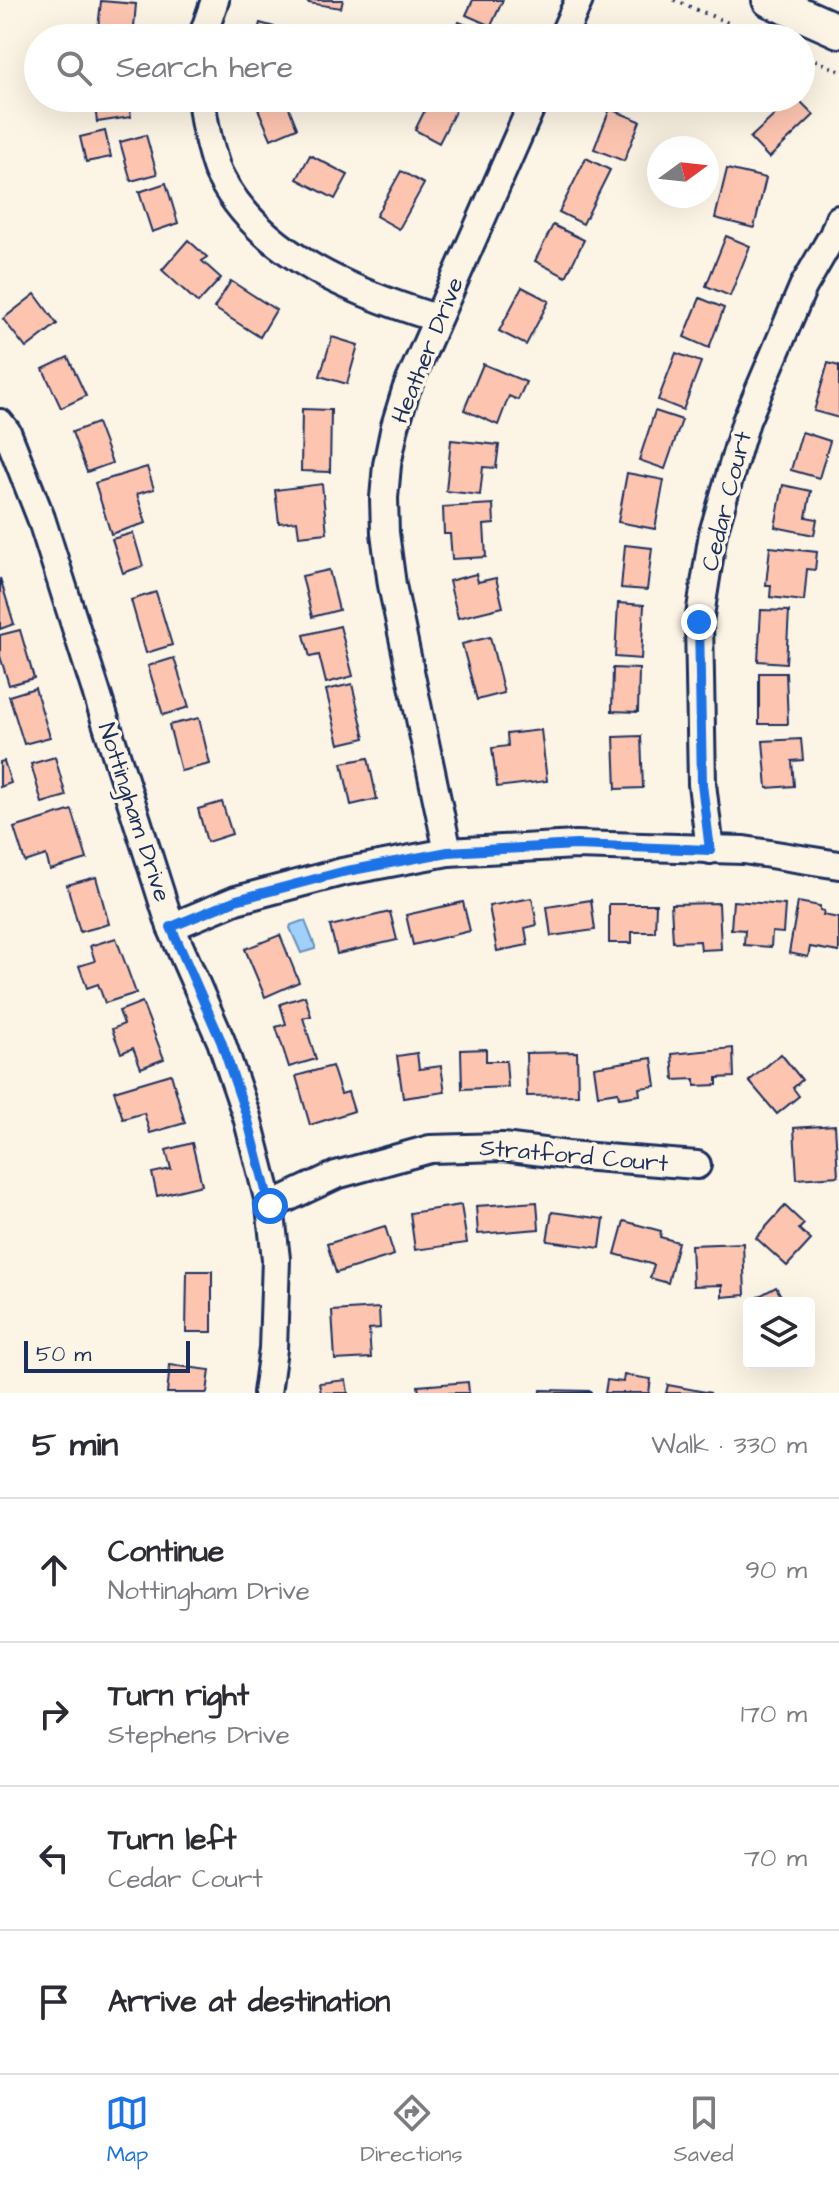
<!DOCTYPE html>
<html lang="en">
<head>
<meta charset="utf-8">
<style>
  body { margin:0; font-family:"Architects Daughter",sans-serif; background:#f7f7f7; color:#2b2b33 }
  .controls { position:absolute; right:24px; bottom:24px; display:grid; overflow:hidden; border-radius:8px; box-shadow:0 8px 32px #0002 }
  .controls button { width:72px; height:72px; display:grid; place-items:center; padding:0; border:0; border-bottom:2px solid #e1e1e2; background:#fff; color:#2b2b33; font:40px sans-serif }
  .compass { position:absolute; left:647px; top:136px; width:72px; height:72px; border-radius:50%; background:#fff; box-shadow:0 8px 32px #0002; rotate:75deg }
  .scale { position:absolute; left:24px; bottom:20px; width:166px; box-sizing:border-box; padding-left:8px; border:4px solid #1b2f5e; border-top:0; font-size:22px; line-height:28px; white-space:nowrap; color:#1b2f5e; -webkit-text-stroke:6px #fcf5e5; paint-order:stroke }
  .stop { position:absolute; width:24px; height:24px; margin:-18px; border:6px solid #1a73e8; border-radius:50%; background:#fff }
  .stop.end { background:#1a73e8; border-color:#fff; box-shadow:0 2px 8px #0008 }
  .list { margin:0; padding:0; list-style:none }
  h2 { display:flex; justify-content:space-between; align-items:center; height:104px; margin:0; padding:0 32px; font-size:34px }
  h2 small { font-size:26px; font-weight:400; color:#7c7c81 }
  .list li { display:grid; grid-template-columns:52px 1fr auto; gap:24px; align-items:center; box-sizing:border-box; height:144px; padding:0 32px; border-top:2px solid #e1e1e2 }
  .list b { display:block; font-size:30px; white-space:nowrap }
  .list p { margin:0; font-size:26px; white-space:nowrap; color:#7c7c81 }
  .list em { font-size:26px; font-style:normal; color:#7c7c81 }
  .icon { flex:none; width:44px; height:44px; fill:none; stroke:currentColor; stroke-width:2; stroke-linecap:round; stroke-linejoin:round }
  .map { position:relative; flex:none; width:839px; height:1393px; overflow:hidden }
  .search { position:absolute; background:#fff; box-shadow:0 8px 32px #0002; left:24px; right:24px; top:24px; height:88px; display:flex; align-items:center; gap:20px; box-sizing:border-box; padding:0 28px; border-radius:44px; color:#7c7c81; font-size:30px }
  .sheet { height:680px; background:#fff }
  nav { display:flex; justify-content:space-around; align-items:center; box-sizing:border-box; height:112px; border-top:2px solid #e1e1e2; background:#fff; font-size:22px; color:#7c7c81 }
  nav a { display:grid; justify-items:center; gap:4px }
  nav .on { color:#1a73e8 }
  .map>svg:first-child { display:block }
  .water { fill:#9fd1fc; stroke:#6a90bd; stroke-width:2 }
  .building { fill:#fdc5b0; stroke:#1b2f5e; stroke-width:2 }
  .lines { fill:none; stroke-linecap:round; stroke-linejoin:round }
  .minor-casing { stroke:#1b2f5e; stroke-width:32 }
  .tertiary-casing { stroke:#1b2f5e; stroke-width:38 }
  .path { stroke:#1b2f5e; stroke-width:4; stroke-dasharray:2 6; stroke-linecap:butt }
  .minor { stroke:#fcf5e5; stroke-width:26 }
  .tertiary { stroke:#fcf5e5; stroke-width:32 }
  .route { stroke:#1a73e8; stroke-width:10 }
  .labels { text-anchor:middle; stroke-width:7; stroke-linejoin:round; paint-order:stroke }
  .street-label { font-size:24px; fill:#1b2f5e; stroke:#fcf5e5 }
</style>
</head>
<body>
<div class="map">
<svg width="839" height="1393" viewBox="0 0 839 1393">
  <rect width="100%" height="100%" fill="#fcf5e5"/>
  <filter id="ink" filterUnits="userSpaceOnUse"><feTurbulence type="fractalNoise" baseFrequency=".0125" numOctaves="2"/><feDisplacementMap in="SourceGraphic" scale="16" xChannelSelector="R" yChannelSelector="G"/><feConvolveMatrix kernelMatrix="1 2 1 2 8 2 1 2 1" color-interpolation-filters="sRGB"/></filter>
  <g filter="url(#ink)">
    <path class="water" d="M302,921H305L315,946V949L301,953L290,928L291,925Z"/>
    <g class="building">
      <path d="M309,0H343L341,8L308,3Z"/>
      <path d="M473,0H503L491,26L466,15Z"/>
      <path d="M101,1L136,4L133,38H97Z"/>
      <path d="M459,22L487,33L486,38H453Z"/>
      <path d="M260,23L296,33L295,38H256Z"/>
      <path d="M94,98H129L131,117L97,122Z"/>
      <path d="M285,98L297,128L271,139L258,109Z"/>
      <path d="M431,98H462L439,143L415,130Z"/>
      <path d="M793,98H797L814,115L769,158L750,138Z"/>
      <path d="M610,109L640,121L624,161L594,149Z"/>
      <path d="M105,131L111,157L86,162L80,137Z"/>
      <path d="M146,135L157,174L131,181L120,142Z"/>
      <path d="M310,155L348,175L335,199L297,179Z"/>
      <path d="M586,158L610,170L583,224L559,212Z"/>
      <path d="M727,169L766,178L754,228L715,218Z"/>
      <path d="M401,171L424,184L399,229L376,216Z"/>
      <path d="M166,183L178,223L152,232L139,192Z"/>
      <path d="M553,225L584,240L566,277L535,261Z"/>
      <path d="M726,236L750,246L730,296L706,286Z"/>
      <path d="M188,240L207,257L202,261L221,278L198,303L162,270Z"/>
      <path d="M231,281L276,310L260,337L214,308Z"/>
      <path d="M522,287L549,301L526,345L499,331Z"/>
      <path d="M35,294L57,324L26,348L3,319Z"/>
      <path d="M700,298L724,308L709,348L684,337Z"/>
      <path d="M332,337L358,345L347,384L320,376Z"/>
      <path d="M676,353L701,362L683,410L658,400Z"/>
      <path d="M68,357L86,396L61,408L43,369Z"/>
      <path d="M828,363L839,366V418L814,411Z"/>
      <path d="M483,364L526,382L518,400L509,396L498,425L464,410Z"/>
      <path d="M302,409L331,410L330,472L301,471Z"/>
      <path d="M655,411L682,420L665,469L639,460Z"/>
      <path d="M97,423L112,463L87,472L72,432Z"/>
      <path d="M802,432L830,441L819,478L791,470Z"/>
      <path d="M451,440L499,445L496,468L483,467L480,495L446,491Z"/>
      <path d="M147,467L154,489L137,494L146,523L111,534L95,483Z"/>
      <path d="M627,473L664,480L655,529L618,522Z"/>
      <path d="M322,484L327,533L299,536L297,521L279,523L275,490Z"/>
      <path d="M783,485L811,491L806,517L817,519L814,535L775,527Z"/>
      <path d="M493,504L494,524L484,525L486,557L452,559L450,534H444L443,507Z"/>
      <path d="M133,533L143,566L123,573L112,539Z"/>
      <path d="M625,545L652,548L647,590L621,588Z"/>
      <path d="M770,547L817,552L815,570L807,569L804,601L770,597L771,585H766Z"/>
      <path d="M329,570L339,610L312,617L302,576Z"/>
      <path d="M476,574L478,582L496,578L503,607L458,618L449,581Z"/>
      <path d="M0,578L14,624L0,629Z"/>
      <path d="M156,592L172,645L146,653L131,600Z"/>
      <path d="M618,603L644,605L641,659L615,657Z"/>
      <path d="M761,610L789,611L786,663L758,661Z"/>
      <path d="M340,626L353,676L326,683L319,655L310,657L304,635Z"/>
      <path d="M20,630L34,678L9,685L0,656V635Z"/>
      <path d="M490,637L504,693L477,700L462,644Z"/>
      <path d="M174,658L189,707L163,715L148,666Z"/>
      <path d="M613,668L639,669L638,712L612,711Z"/>
      <path d="M759,673H786L788,724H759Z"/>
      <path d="M352,684L365,738L339,744L326,690Z"/>
      <path d="M35,688L50,737L24,744L9,696Z"/>
      <path d="M199,718L210,764L181,771L169,725Z"/>
      <path d="M541,730L547,781L497,787L492,748L508,746L507,734Z"/>
      <path d="M641,736L643,788L616,789L614,737Z"/>
      <path d="M801,739L803,760L792,761L794,786L767,788L763,741Z"/>
      <path d="M55,757L66,796L42,803L31,764Z"/>
      <path d="M368,758L377,799L351,805L342,763Z"/>
      <path d="M4,761L11,783L0,787V762Z"/>
      <path d="M222,802L232,834L207,842L198,809Z"/>
      <path d="M72,810L87,859L50,870L46,855L25,862L14,828Z"/>
      <path d="M96,877L109,924L80,932L67,885Z"/>
      <path d="M532,898L537,925L525,928L528,945L497,951L489,906Z"/>
      <path d="M591,900L595,930L551,936L547,907Z"/>
      <path d="M733,901L785,905L783,933L772,932L771,947L744,945L745,930L731,929Z"/>
      <path d="M463,902L470,931L413,945L406,915Z"/>
      <path d="M798,902L820,906V910L824,911L823,915L839,918V952L810,947L808,957L789,953Z"/>
      <path d="M719,903L721,949L701,950L700,941L673,942L671,904Z"/>
      <path d="M609,904H656L655,932H632V943H609Z"/>
      <path d="M390,912L397,940L337,954L330,926Z"/>
      <path d="M280,935L299,982L265,997L245,949Z"/>
      <path d="M116,938L136,993L105,1003L98,984L87,988L79,966L95,961L90,946Z"/>
      <path d="M305,996L311,1016L303,1018L316,1059L289,1067L276,1027L286,1024L280,1004Z"/>
      <path d="M142,1002L164,1059L141,1068L133,1048L121,1053L112,1029L124,1024L119,1011Z"/>
      <path d="M733,1048L734,1077L717,1078V1085L695,1086V1079L674,1080L672,1054Z"/>
      <path d="M486,1049V1061H506L508,1087L462,1089L461,1050Z"/>
      <path d="M577,1052L578,1095L527,1096L526,1053Z"/>
      <path d="M417,1053L419,1069L441,1066L445,1092L403,1098L397,1056Z"/>
      <path d="M781,1054L802,1080L793,1088L799,1096L777,1114L749,1081Z"/>
      <path d="M652,1058L656,1086L639,1088L640,1095L619,1098L618,1092L598,1095L594,1067Z"/>
      <path d="M332,1066L341,1094L348,1092L354,1111L310,1125L296,1076Z"/>
      <path d="M171,1074L185,1123L150,1133L144,1113L123,1119L114,1091Z"/>
      <path d="M835,1125L838,1176L797,1179L794,1128Z"/>
      <path d="M192,1143L202,1185L157,1196L152,1173L171,1169L166,1150Z"/>
      <path d="M537,1202L539,1229L478,1234L476,1206Z"/>
      <path d="M461,1205L467,1243L415,1250L410,1213Z"/>
      <path d="M785,1206L804,1224L799,1229L811,1240L787,1266L756,1238Z"/>
      <path d="M552,1212L604,1219L600,1248L547,1241Z"/>
      <path d="M624,1221L661,1231L660,1237L678,1242L668,1283L650,1278L654,1265L615,1254Z"/>
      <path d="M385,1226L394,1255L336,1273L327,1244Z"/>
      <path d="M743,1243L745,1295L722,1297V1285L693,1286L691,1245Z"/>
      <path d="M187,1271H212V1332H186Z"/>
      <path d="M776,1287L785,1303H754L752,1300Z"/>
      <path d="M379,1308L380,1328L369,1329L371,1358L335,1360L332,1311Z"/>
      <path d="M170,1365L210,1370L207,1393H167Z"/>
      <path d="M624,1375L651,1379L649,1393H605L607,1380L623,1382Z"/>
      <path d="M346,1380L348,1393H321L319,1383Z"/>
      <path d="M468,1382L469,1393H419L418,1386Z"/>
      <path d="M668,1385L711,1393H666Z"/>
      <path d="M541,1390L591,1391V1393H541Z"/>
    </g>
    <g class="lines">
      <defs>
        <g id="minor">
          <path d="M202,38L215,0"/>
          <path d="M562,38L579,0"/>
          <path d="M202,98C202,115 206,130 210,146C213,156 215,167 220,176C261,256 355,293 436,318"/>
          <path d="M0,423L7,432L41,518L171,927L221,1041L247,1117L270,1206L276,1259L273,1349L267,1393"/>
          <path d="M710,850L702,784L699,622L713,533L746,421L803,287L833,235L839,219"/>
          <path d="M448,852L392,585L385,533L384,498L387,465L395,426L406,390L535,98"/>
          <path d="M171,927L236,900L342,872L448,852L576,845L744,850L839,865"/>
          <path d="M270,1206L336,1175L430,1149L503,1147L567,1155L697,1165"/>
        </g>
        <path id="tertiary" d="M769,0L839,31"/>
      </defs>
      <use href="#minor" class="minor-casing"/>
      <use href="#tertiary" class="tertiary-casing"/>
      <g class="path">
        <path d="M674,0L764,38"/>
        <path d="M801,53L839,71"/>
      </g>
      <use href="#minor" class="minor"/>
      <use href="#tertiary" class="tertiary"/>
    </g>
  </g>
  <g class="lines" filter="url(#ink)">
    <path class="route" d="M270,1206L247,1117L221,1041L171,927L236,900L342,872L448,852L576,845L710,850L702,784L699,622"/>
  </g>
  <g class="labels">
    <g class="street-label">
      <text transform="translate(427 350) rotate(-68)" y="8">Heather Drive</text>
      <text transform="translate(726 501) rotate(-76)" y="8">Cedar Court</text>
      <text transform="translate(135 812) rotate(72)" y="8">Nottingham Drive</text>
      <text transform="translate(574 1155) rotate(5)" y="8">Stratford Court</text>
    </g>
  </g>
</svg>
<div class="controls">
<button><svg class="icon" aria-label="layers" viewBox="0 0 24 24"><path d="M12 4l9 5-9 5-9-5zM3 14l9 5 9-5"/></svg></button>
</div>
<svg class="compass" viewBox="-18 -18 36 36"><path d="M0-13l5 13h-10z" fill="#e53935"/><path d="M0 13l5-13h-10z" fill="#7c7c81"/></svg>
<div class="scale">50 m</div>
<div class="stop" style="left:270px;top:1206px"></div>
<div class="stop end" style="left:699px;top:622px"></div>
<div class="search"><svg class="icon" aria-label="search" viewBox="0 0 24 24"><circle cx="10" cy="10" r="6"/><path d="M15 15l6 6"/></svg>Search here</div>
</div>
<section class="sheet">
<h2>5 min<small>Walk · 330 m</small></h2>
<ul class="list">
<li><svg class="icon" aria-label="ahead" viewBox="0 0 24 24"><path d="M12 20V5M6 11l6-6 6 6"/></svg><div><b>Continue</b><p>Nottingham Drive</p></div><em>90 m</em></li>
<li><svg class="icon" aria-label="right" viewBox="0 0 24 24"><path d="M7 20v-9h11M14 6l5 5-5 5"/></svg><div><b>Turn right</b><p>Stephens Drive</p></div><em>170 m</em></li>
<li><svg class="icon" aria-label="left" viewBox="0 0 24 24"><path d="M17 20v-9H6M10 6l-5 5 5 5"/></svg><div><b>Turn left</b><p>Cedar Court</p></div><em>70 m</em></li>
<li><svg class="icon" aria-label="arrive" viewBox="0 0 24 24"><path d="M6 21V4h12l-3 4 3 4H6"/></svg><div><b>Arrive at destination</b></div></li>
</ul>
</section>
<nav>
<a class="on"><svg class="icon" aria-label="map" viewBox="0 0 24 24"><path d="M3 6l6-2 6 2 6-2v14l-6 2-6-2-6 2zM9 4v14M15 6v14"/></svg>Map</a>
<a><svg class="icon" aria-label="directions" viewBox="0 0 24 24"><path d="M12 3l9 9-9 9-9-9zM9 14v-3h6M13 9l2 2-2 2"/></svg>Directions</a>
<a><svg class="icon" aria-label="saved" viewBox="0 0 24 24"><path d="M7 4h10v16l-5-4-5 4z"/></svg>Saved</a>
</nav>
</body>
</html>
